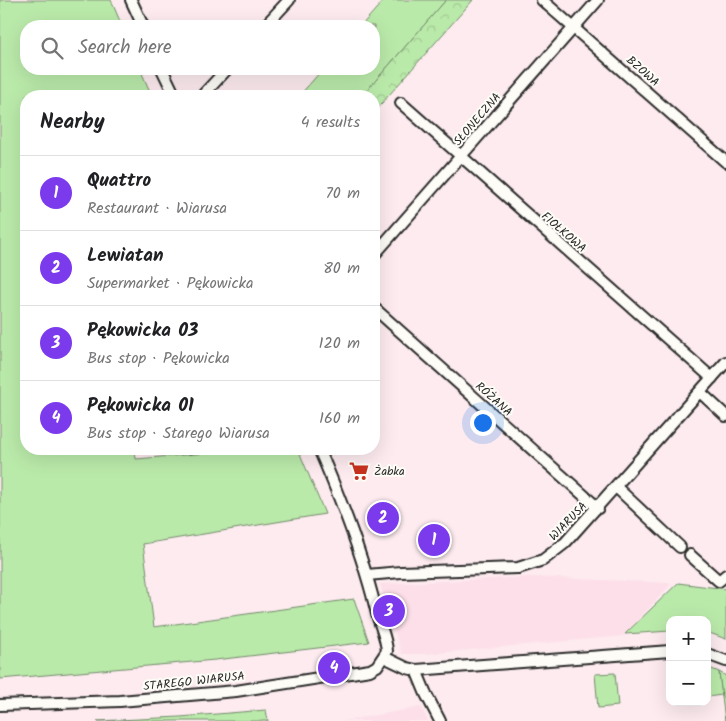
<!DOCTYPE html>
<html lang="en">
<head>
<meta charset="utf-8">
<style>
  body { margin:0; font-family:Kalam,sans-serif; background:#f2f2f2; color:#202124 }
  .controls { position:absolute; right:15px; bottom:15px; display:grid; overflow:hidden; border-radius:10px; box-shadow:0 5px 20px #0002 }
  .controls button { width:45px; height:45px; display:grid; place-items:center; padding:0; border:0; border-bottom:1px solid #e0e0e0; background:#fff; color:#202124; font:25px sans-serif }
  .you { position:absolute; left:482px; top:422px; width:18px; height:18px; margin:-12px; border:4px solid #fff; border-radius:50%; background:#1a73e8; box-shadow:0 0 0 8px #1a73e833 }
  .badge { display:grid; place-items:center; width:32px; height:32px; border-radius:50%; background:#7c3aed; color:#fff; font-size:16px; font-weight:700 }
  .pin { position:absolute; translate:-50% -50%; border:2px solid #fff; box-shadow:0 1px 5px #0006 }
  .list { margin:0; padding:0; list-style:none }
  h2 { display:flex; justify-content:space-between; align-items:center; height:65px; margin:0; padding:0 20px; font-size:21px }
  h2 small { font-size:16px; font-weight:400; color:#757577 }
  .list li { display:grid; grid-template-columns:32px 1fr auto; gap:15px; align-items:center; box-sizing:border-box; height:75px; padding:0 20px; border-top:1px solid #e0e0e0 }
  .list b { display:block; font-size:19px; white-space:nowrap }
  .list p { margin:0; font-size:16px; white-space:nowrap; color:#757577 }
  .list em { font-size:16px; font-style:normal; color:#757577 }
  .icon { flex:none; width:28px; height:28px; fill:none; stroke:currentColor; stroke-width:2; stroke-linecap:round; stroke-linejoin:round }
  .map { position:relative; flex:none; width:726px; height:721px; overflow:hidden }
  .search { position:absolute; background:#fff; box-shadow:0 5px 20px #0002; left:20px; top:20px; width:360px; height:55px; display:flex; align-items:center; gap:12px; box-sizing:border-box; padding:0 18px; border-radius:20px; color:#757577; font-size:19px }
  .panel { position:absolute; background:#fff; box-shadow:0 5px 20px #0002; left:20px; top:90px; width:360px; height:365px; border-radius:20px }
  .map>svg:first-child { display:block }
  .built { fill:#fddfe9 }
  .green { fill:#baeaaa; stroke:#728a6a }
  .forest { fill:url(#forest-crowns); stroke:#728a6a }
  .lines { fill:none; stroke-linecap:round; stroke-linejoin:round }
  .minor-casing { stroke:#2b2b2b; stroke-width:14 }
  .minor { stroke:#fdfcf7; stroke-width:10 }
  .labels { text-anchor:middle; stroke-width:4; stroke-linejoin:round; paint-order:stroke }
  .street-label { font-size:12px; fill:#2b2b2b; stroke:#fdfcf7 }
  .poi-label { font-size:12px; fill:#2b2b2b; stroke:#fdfcf7; text-anchor:start }
</style>
</head>
<body>
<div class="map">
<svg width="726" height="721" viewBox="0 0 726 721">
  <defs>
    <pattern id="forest-crowns" width="20" height="18" patternUnits="userSpaceOnUse" patternTransform="scale(1.25)"><rect width="20" height="18" fill="#baeaaa"/><path d="M2 6a3 3 0 1 1 6 0M12 15a3 3 0 1 1 6 0" fill="none" stroke="#a0c992"/></pattern>
  </defs>
  <rect width="100%" height="100%" fill="#fdebef"/>
  <filter id="ink" filterUnits="userSpaceOnUse"><feTurbulence type="fractalNoise" baseFrequency=".02" numOctaves="2"/><feDisplacementMap in="SourceGraphic" scale="10" xChannelSelector="R" yChannelSelector="G"/><feConvolveMatrix kernelMatrix="1 2 1 2 8 2 1 2 1" color-interpolation-filters="sRGB"/></filter>
  <g filter="url(#ink)">
    <g class="built">
      <path d="M531,577L672,583L623,636L425,654H402L380,584Z"/>
      <path d="M421,707L428,721H344Z"/>
    </g>
    <g class="green">
      <path d="M0,0H111L122,26H26V69H140L152,96H26V449H135L136,459L256,449H298L325,514L143,544L154,627L354,599L369,642L215,660L0,679Z"/>
      <path d="M384,0H446L362,96H299L323,69H374V26H361Z"/>
      <path d="M678,583L726,589V639L707,632V620H670V631L625,634Z"/>
      <path d="M707,667L719,672L722,695L707,697Z"/>
      <path d="M615,673L618,706L598,708L595,674Z"/>
      <path d="M266,710L268,721H97L180,717Z"/>
    </g>
    <g class="forest">
      <path d="M446,0H473L374,112V96H362Z"/>
      <path d="M719,672L726,676V721H725Z"/>
    </g>
    <g class="lines">
      <defs>
        <g id="minor">
          <path d="M131,0L143,26"/>
          <path d="M542,0L726,162"/>
          <path d="M265,26L289,0"/>
          <path d="M162,69L175,96"/>
          <path d="M202,96L227,69"/>
          <path d="M401,103L712,378"/>
          <path d="M374,255L598,0"/>
          <path d="M374,308L598,508"/>
          <path d="M700,392L726,416"/>
          <path d="M616,487L680,547"/>
          <path d="M690,555L719,581L726,575"/>
          <path d="M367,575L401,572L518,568L543,560L565,543L726,362"/>
          <path d="M707,654L726,661"/>
          <path d="M384,657L407,668L416,670L426,694L440,721"/>
          <path d="M416,670L670,651"/>
          <path d="M0,705L120,701L236,691L370,670L377,666L387,651C386,636 379,624 376,610C362,553 342,502 319,449"/>
        </g>
      </defs>
      <use href="#minor" class="minor-casing"/>
      <use href="#minor" class="minor"/>
    </g>
  </g>
  <defs>
    <symbol id="supermarket-bare" viewBox="-9 -9 18 18"><path d="M-6-5.5h2.5l.6 2H6L4.5 2H-2.5L-4.4-4H-6ZM-1.5 3.2a1.3 1.3 0 1 0 .1 0ZM3 3.2a1.3 1.3 0 1 0 .1 0Z" fill="#c8321e" stroke="#fdfcf7" stroke-width="2.5" paint-order="stroke"/></symbol>
  </defs>
  <g fill-rule="evenodd">
    <use href="#supermarket-bare" x="345" y="457" width="28" height="28"/>
  </g>
  <g class="labels">
    <g class="street-label">
      <text transform="translate(643 71) rotate(42)" y="4">BZOWA</text>
      <text transform="translate(477 119) rotate(-49)" y="4">SŁONECZNA</text>
      <text transform="translate(564 232) rotate(41)" y="4">FIOŁKOWA</text>
      <text transform="translate(494 399) rotate(42)" y="4">RÓŻANA</text>
      <text transform="translate(568 521) rotate(-46)" y="4">WIARUSA</text>
      <text transform="translate(194 681) rotate(-6)" y="4">STAREGO WIARUSA</text>
    </g>
    <g class="poi-label">
      <text x="374" y="475">Żabka</text>
    </g>
  </g>
</svg>
<div class="controls">
<button>+</button>
<button>−</button>
</div>
<div class="you"></div>
<div class="pin badge" style="left:434px;top:540px">1</div>
<div class="pin badge" style="left:383px;top:518px">2</div>
<div class="pin badge" style="left:389px;top:611px">3</div>
<div class="pin badge" style="left:334px;top:668px">4</div>
<div class="search"><svg class="icon" aria-label="search" viewBox="0 0 24 24"><circle cx="10" cy="10" r="6"/><path d="M15 15l6 6"/></svg>Search here</div>
<section class="panel">
<h2>Nearby<small>4 results</small></h2>
<ul class="list">
<li><span class="badge">1</span><div><b>Quattro</b><p>Restaurant · Wiarusa</p></div><em>70 m</em></li>
<li><span class="badge">2</span><div><b>Lewiatan</b><p>Supermarket · Pękowicka</p></div><em>80 m</em></li>
<li><span class="badge">3</span><div><b>Pękowicka 03</b><p>Bus stop · Pękowicka</p></div><em>120 m</em></li>
<li><span class="badge">4</span><div><b>Pękowicka 01</b><p>Bus stop · Starego Wiarusa</p></div><em>160 m</em></li>
</ul>
</section>
</div>
</body>
</html>
